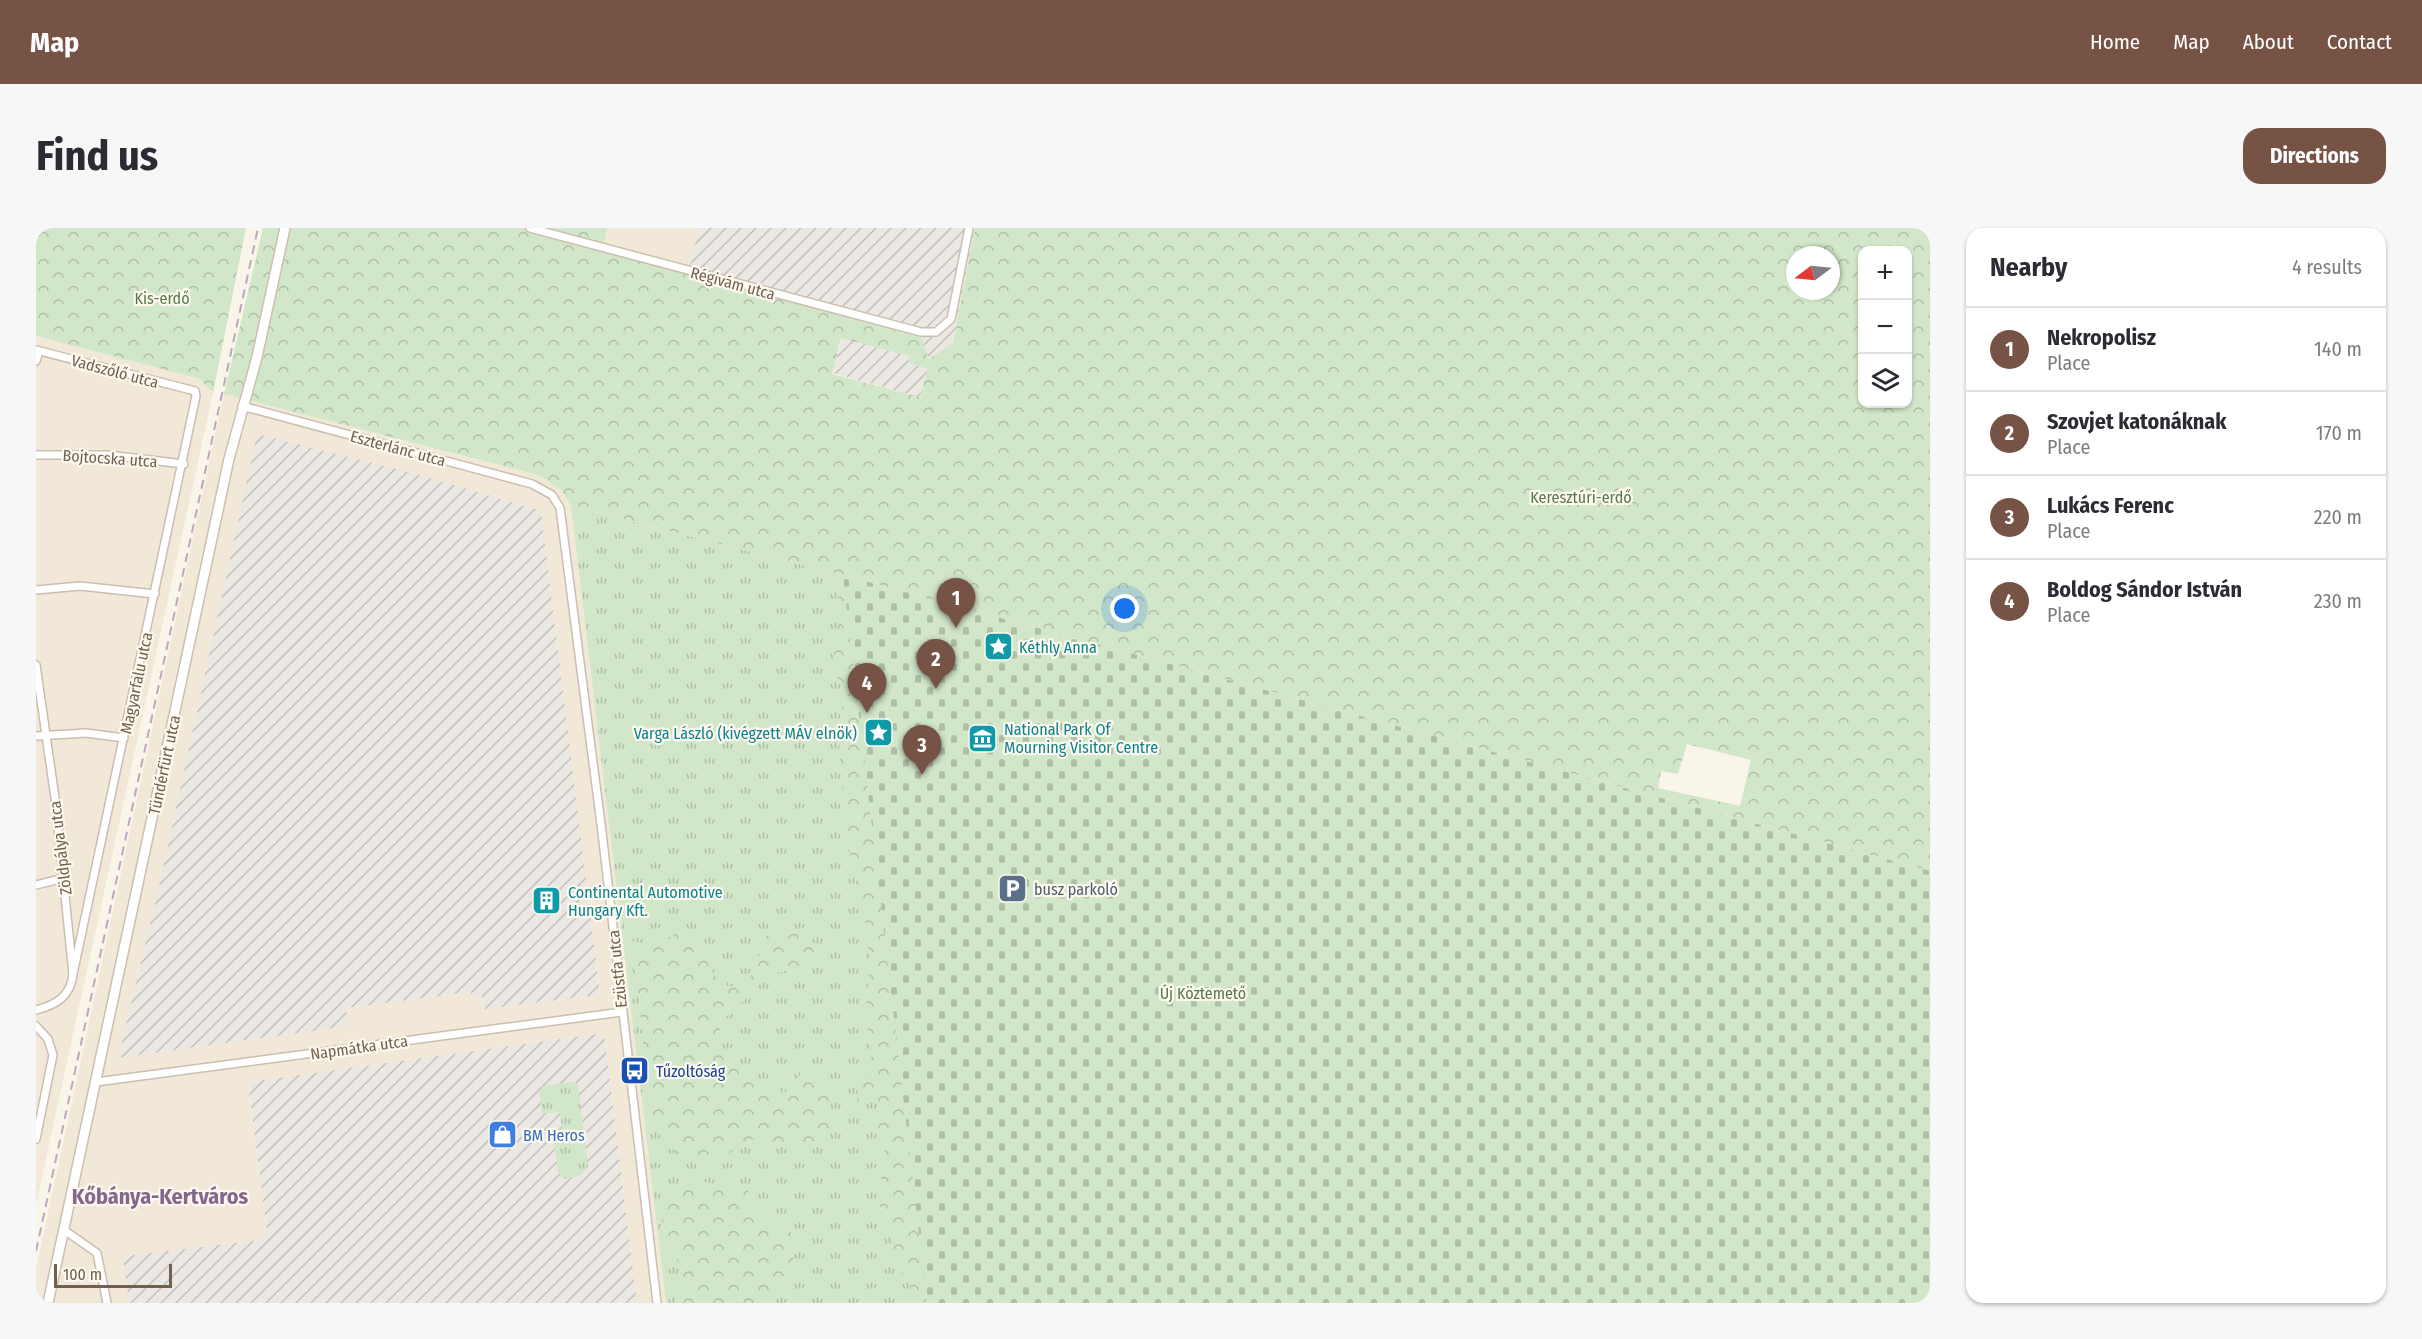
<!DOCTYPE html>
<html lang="en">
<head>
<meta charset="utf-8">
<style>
  body { margin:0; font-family:"Fira Sans Condensed",sans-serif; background:#f7f7f7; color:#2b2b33 }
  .controls { position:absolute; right:18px; top:18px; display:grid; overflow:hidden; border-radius:12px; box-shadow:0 2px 4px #0004 }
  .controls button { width:54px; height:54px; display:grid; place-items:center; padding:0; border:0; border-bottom:2px solid #e1e1e2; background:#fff; color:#2b2b33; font:30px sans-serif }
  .compass { position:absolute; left:1750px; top:18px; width:54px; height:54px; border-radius:50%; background:#fff; box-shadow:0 2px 4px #0004; rotate:254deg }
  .scale { position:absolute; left:18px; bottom:15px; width:118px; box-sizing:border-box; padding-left:6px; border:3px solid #715f50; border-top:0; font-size:16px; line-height:21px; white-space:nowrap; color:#715f50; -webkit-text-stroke:4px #fdf9ef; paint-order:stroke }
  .you { position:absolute; left:1089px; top:381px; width:21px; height:21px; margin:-15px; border:4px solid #fff; border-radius:50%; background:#1a73e8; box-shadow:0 0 0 9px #1a73e833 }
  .badge { display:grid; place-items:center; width:39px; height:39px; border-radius:50%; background:#775346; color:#fff; font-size:20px; font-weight:700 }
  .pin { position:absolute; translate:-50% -50px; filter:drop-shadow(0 2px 3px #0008) }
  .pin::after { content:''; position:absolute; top:32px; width:21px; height:18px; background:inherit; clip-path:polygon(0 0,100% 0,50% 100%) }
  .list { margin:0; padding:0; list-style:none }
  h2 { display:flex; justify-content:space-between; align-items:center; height:78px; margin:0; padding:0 24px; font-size:26px }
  h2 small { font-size:20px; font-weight:400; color:#7c7c81 }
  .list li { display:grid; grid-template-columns:39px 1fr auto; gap:18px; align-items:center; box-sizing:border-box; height:84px; padding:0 24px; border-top:2px solid #e1e1e2 }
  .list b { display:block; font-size:22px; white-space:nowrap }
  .list p { margin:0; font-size:20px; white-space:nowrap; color:#7c7c81 }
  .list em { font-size:20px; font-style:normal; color:#7c7c81 }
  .icon { flex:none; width:33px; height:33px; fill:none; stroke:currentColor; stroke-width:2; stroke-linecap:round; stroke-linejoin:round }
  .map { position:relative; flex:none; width:1894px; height:1075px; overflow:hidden; border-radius:18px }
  header { display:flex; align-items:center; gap:36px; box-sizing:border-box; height:84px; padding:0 30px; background:#775346; color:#fff }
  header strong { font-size:28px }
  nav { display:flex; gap:33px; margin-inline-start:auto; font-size:21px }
  .intro { display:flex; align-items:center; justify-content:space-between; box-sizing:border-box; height:144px; padding:0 36px }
  h1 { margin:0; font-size:42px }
  .button { padding:15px 27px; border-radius:18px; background:#775346; color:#fff; font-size:21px; font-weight:700 }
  main { display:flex; gap:36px; padding:0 36px }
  aside { flex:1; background:#fff; border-radius:18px; box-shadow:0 2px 4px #0004 }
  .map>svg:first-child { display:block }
  .residential { fill:#f1e8d8; fill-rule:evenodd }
  .industrial { fill:url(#industrial-furrows) }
  .grass { fill:url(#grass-tufts) }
  .forest { fill:url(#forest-crowns); fill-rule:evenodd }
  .cemetery { fill:url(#cemetery-stones) }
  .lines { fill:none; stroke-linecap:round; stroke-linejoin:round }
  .street-casing { stroke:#cbbeb0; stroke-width:10 }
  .secondary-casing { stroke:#cdbfae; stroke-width:12 }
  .street { stroke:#fff; stroke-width:7 }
  .secondary { stroke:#fff; stroke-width:9 }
  .rail { stroke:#b9a8c3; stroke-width:2; stroke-dasharray:9 6; stroke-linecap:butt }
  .labels { text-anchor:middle; stroke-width:4.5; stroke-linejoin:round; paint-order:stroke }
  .street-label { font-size:16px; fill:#715f50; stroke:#fdf9ef }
  .park-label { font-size:16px; fill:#557b4c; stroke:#fdf9ef }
  .culture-label { font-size:16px; fill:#0d838f; stroke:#fdf9ef; text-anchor:start }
  .service-label { font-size:16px; fill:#4e5e75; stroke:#fdf9ef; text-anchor:start }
  .transit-label { font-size:16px; fill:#164399; stroke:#fdf9ef; text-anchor:start }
  .shop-label { font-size:16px; fill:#366cbe; stroke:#fdf9ef; text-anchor:start }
  .district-label { font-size:22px; font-weight:bold; fill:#85678d; stroke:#fdf9ef }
</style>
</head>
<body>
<header>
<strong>Map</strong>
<nav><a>Home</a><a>Map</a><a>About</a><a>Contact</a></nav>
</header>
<div class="intro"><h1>Find us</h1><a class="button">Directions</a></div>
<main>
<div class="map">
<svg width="1894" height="1075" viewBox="0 0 1894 1075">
  <defs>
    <pattern id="industrial-furrows" width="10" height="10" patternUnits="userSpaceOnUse" patternTransform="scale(1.5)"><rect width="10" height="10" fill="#ebe7e2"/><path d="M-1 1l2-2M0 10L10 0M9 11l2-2" fill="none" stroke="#c3beba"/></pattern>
    <pattern id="grass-tufts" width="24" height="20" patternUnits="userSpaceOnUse" patternTransform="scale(1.5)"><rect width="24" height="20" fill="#d2e6c9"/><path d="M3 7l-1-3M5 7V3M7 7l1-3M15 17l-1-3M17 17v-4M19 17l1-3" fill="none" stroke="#afbea6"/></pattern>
    <pattern id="forest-crowns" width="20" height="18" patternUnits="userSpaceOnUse" patternTransform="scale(1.5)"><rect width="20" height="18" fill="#d2e6c9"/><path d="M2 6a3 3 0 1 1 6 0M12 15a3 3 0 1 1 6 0" fill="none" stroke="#afbea6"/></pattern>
    <pattern id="cemetery-stones" width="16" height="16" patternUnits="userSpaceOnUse" patternTransform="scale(1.5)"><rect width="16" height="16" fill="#d2e6c9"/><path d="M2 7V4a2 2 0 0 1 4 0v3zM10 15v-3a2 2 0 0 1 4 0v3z" fill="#afbea6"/></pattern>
  </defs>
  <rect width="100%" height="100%" fill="#faf5e9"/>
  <g class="residential">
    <path d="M571,0H663L652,46L567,21Z"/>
    <path d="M0,108L164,151L177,165L0,976Z"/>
    <path d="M188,166L502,247L526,263L535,278L630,1075H601L568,805L212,854L232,1011L88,1028L93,1075H0V1041ZM355,241L505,283L564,767L448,781L446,768L436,764L309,780L311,798L82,830L125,650Z"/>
  </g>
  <g class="industrial">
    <path d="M663,0H939L917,115L892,132L652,46Z"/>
    <path d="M806,110L874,128L872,135L893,141L884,169L796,145Z"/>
    <path d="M221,206L384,247L505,283L564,767L448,781L446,768L436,769L435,764L310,780L312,798L82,830L125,650Z"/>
    <path d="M568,805L601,1075H93L87,1028L232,1011L212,854Z"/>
  </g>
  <g class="grass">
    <path d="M535,278L807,347L891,1075H630Z"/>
    <path d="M537,854L542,857L552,938L544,948L527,951L522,943L518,915L528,913L524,884L506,886L503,863L507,858Z"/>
  </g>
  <g class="forest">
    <path d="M0,0H210L177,165L164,151L0,108Z"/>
    <path d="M227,0H571L567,21L885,109L893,131L917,115L939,0H1894V643L807,347L535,278L526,263L502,247L188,166ZM1826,22H1872V176H1826ZM1759,27H1795V63H1759ZM805,110L873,128L872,135L892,141L884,169L796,146ZM1651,516L1715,532L1704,578L1622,560L1625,543L1642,546Z"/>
    <path d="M802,359L812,360L892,1075H872L875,1062L872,1052L860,1039L857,1016L842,972L849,924L842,898L847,888L844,875L821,874L822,855L834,844L836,823L829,788L834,736L828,683L812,617L803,523L808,462L801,449L796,416L804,400Z"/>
    <path d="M647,701L656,707L683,755C688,756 697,760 702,759C718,757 724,722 730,708C755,702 767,704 787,722L776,738L735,746L689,790L680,809C687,834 725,850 746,864L755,863L766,843C783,846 797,871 796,888C795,894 793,901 791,907L766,924L714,911C703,918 691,928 678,933C652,943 626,913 615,894L597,713C621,719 627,713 647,701Z"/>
    <path d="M668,954L712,963C723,990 722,997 753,1002L759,1012L756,1043L733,1065L717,1075H638C658,1035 629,1026 626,989C626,980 628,970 629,961Z"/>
  </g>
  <path class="cemetery" d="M807,347L1894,643V1075H891Z"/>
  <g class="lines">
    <defs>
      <g id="street">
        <path d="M494,0L885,104H900L915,91L933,0"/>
        <path d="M0,122L159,163L160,168L37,746"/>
        <path d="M0,133L3,123"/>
        <path d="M206,178L496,256L516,267L524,280L565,596L621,1075"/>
        <path d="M0,227H72L148,236"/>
        <path d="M0,362L44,358L119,366"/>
        <path d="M0,437L19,570L37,746C35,768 20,777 0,782"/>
        <path d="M0,508L50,505L88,510"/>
        <path d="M0,657L28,650"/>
        <path d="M0,798L12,811L17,827L0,911"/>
        <path d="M60,854L586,784"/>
        <path d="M28,1002L61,1025L71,1075"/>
      </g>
      <path id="secondary" d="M12,1075L193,231L221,129L249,0"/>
    </defs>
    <use href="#street" class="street-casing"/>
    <use href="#secondary" class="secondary-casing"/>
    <use href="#street" class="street"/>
    <use href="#secondary" class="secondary"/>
    <path class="rail" d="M0,1023L222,0"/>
  </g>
  <defs>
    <symbol id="sight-square" viewBox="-11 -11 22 22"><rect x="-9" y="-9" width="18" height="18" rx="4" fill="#0f9aa8" stroke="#fdf9ef"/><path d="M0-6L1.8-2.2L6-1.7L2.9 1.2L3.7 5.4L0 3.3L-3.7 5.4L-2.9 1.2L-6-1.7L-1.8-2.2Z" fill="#fff"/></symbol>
    <symbol id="museum-square" viewBox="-11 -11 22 22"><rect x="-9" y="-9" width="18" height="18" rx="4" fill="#0f9aa8" stroke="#fdf9ef"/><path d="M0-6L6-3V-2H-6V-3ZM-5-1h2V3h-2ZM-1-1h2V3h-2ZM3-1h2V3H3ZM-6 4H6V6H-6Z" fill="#fff"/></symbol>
    <symbol id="parking-square" viewBox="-11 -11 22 22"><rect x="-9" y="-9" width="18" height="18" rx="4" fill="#5c6f8a" stroke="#fdf9ef"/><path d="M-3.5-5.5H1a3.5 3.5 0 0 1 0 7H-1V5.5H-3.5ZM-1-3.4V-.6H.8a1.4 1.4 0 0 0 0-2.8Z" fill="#fff"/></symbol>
    <symbol id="building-square" viewBox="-11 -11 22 22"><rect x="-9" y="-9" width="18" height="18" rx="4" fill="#0f9aa8" stroke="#fdf9ef"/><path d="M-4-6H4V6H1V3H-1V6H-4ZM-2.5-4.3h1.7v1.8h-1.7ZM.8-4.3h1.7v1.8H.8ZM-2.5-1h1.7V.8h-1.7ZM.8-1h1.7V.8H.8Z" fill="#fff"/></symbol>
    <symbol id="bus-square" viewBox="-11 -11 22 22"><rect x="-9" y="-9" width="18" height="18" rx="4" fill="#1a4fb4" stroke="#fdf9ef"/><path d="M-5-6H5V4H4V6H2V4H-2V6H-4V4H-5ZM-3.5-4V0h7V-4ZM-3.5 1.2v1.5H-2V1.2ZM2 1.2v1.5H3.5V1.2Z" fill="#fff"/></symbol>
    <symbol id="shop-square" viewBox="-11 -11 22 22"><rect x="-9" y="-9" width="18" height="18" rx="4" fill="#3f7fe0" stroke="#fdf9ef"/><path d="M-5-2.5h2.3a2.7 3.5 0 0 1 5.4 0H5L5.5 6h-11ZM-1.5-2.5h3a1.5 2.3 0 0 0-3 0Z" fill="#fff"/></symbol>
  </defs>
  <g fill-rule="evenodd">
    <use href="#sight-square" x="946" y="402" width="33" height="33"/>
    <use href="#sight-square" x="826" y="488" width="33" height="33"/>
    <use href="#museum-square" x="930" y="494" width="33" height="33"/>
    <use href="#parking-square" x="960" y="644" width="33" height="33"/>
    <use href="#building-square" x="494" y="656" width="33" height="33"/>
    <use href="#bus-square" x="582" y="826" width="33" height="33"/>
    <use href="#shop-square" x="450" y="890" width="33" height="33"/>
  </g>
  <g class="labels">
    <g class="street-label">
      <text transform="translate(697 55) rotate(15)" y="6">Régivám utca</text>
      <text transform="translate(79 143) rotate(15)" y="6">Vadszőlő utca</text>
      <text transform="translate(362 220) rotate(15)" y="6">Eszterlánc utca</text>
      <text transform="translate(74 230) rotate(4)" y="6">Bojtocska utca</text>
      <text transform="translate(100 455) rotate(-78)" y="6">Magyarfalu utca</text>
      <text transform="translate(128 537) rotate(-78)" y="6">Tündérfürt utca</text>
      <text transform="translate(24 620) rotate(-97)" y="6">Zöldpálya utca</text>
      <text transform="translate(581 741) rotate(-96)" y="6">Ezüstfa utca</text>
      <text transform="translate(323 819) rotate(-8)" y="6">Napmátka utca</text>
    </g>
    <g class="park-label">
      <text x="126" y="76">Kis-erdő</text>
      <text x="1545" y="275">Keresztúri-erdő</text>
      <text x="1167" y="771">Új Köztemető</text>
    </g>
    <g class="culture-label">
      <text x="983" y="425">Kéthly Anna</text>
      <text x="968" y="507">National Park Of<tspan x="968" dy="18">Mourning Visitor Centre</tspan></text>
      <text x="821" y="511" text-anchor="end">Varga László (kivégzett MÁV elnök)</text>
      <text x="532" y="670">Continental Automotive<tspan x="532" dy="18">Hungary Kft.</tspan></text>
    </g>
    <g class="service-label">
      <text x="998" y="667">busz parkoló</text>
    </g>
    <g class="transit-label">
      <text x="620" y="849">Tűzoltóság</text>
    </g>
    <g class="shop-label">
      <text x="487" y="913">BM Heros</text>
    </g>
    <g class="district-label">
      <text x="124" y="976">Kőbánya-Kertváros</text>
    </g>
  </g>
</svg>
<div class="controls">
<button>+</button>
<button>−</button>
<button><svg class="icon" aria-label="layers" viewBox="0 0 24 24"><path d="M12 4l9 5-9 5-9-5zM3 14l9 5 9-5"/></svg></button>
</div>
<svg class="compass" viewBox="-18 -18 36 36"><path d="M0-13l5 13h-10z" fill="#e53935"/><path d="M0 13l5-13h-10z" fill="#7c7c81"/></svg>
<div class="scale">100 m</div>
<div class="you"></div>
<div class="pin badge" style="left:920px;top:400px">1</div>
<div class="pin badge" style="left:900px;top:461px">2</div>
<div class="pin badge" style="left:886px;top:547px">3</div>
<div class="pin badge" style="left:831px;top:485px">4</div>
</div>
<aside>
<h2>Nearby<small>4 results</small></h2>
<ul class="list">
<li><span class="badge">1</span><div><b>Nekropolisz</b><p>Place</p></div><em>140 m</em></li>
<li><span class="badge">2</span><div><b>Szovjet katonáknak</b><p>Place</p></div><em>170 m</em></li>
<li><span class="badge">3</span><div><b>Lukács Ferenc</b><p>Place</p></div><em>220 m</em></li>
<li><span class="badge">4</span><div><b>Boldog Sándor István</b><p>Place</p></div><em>230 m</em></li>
</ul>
</aside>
</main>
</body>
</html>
